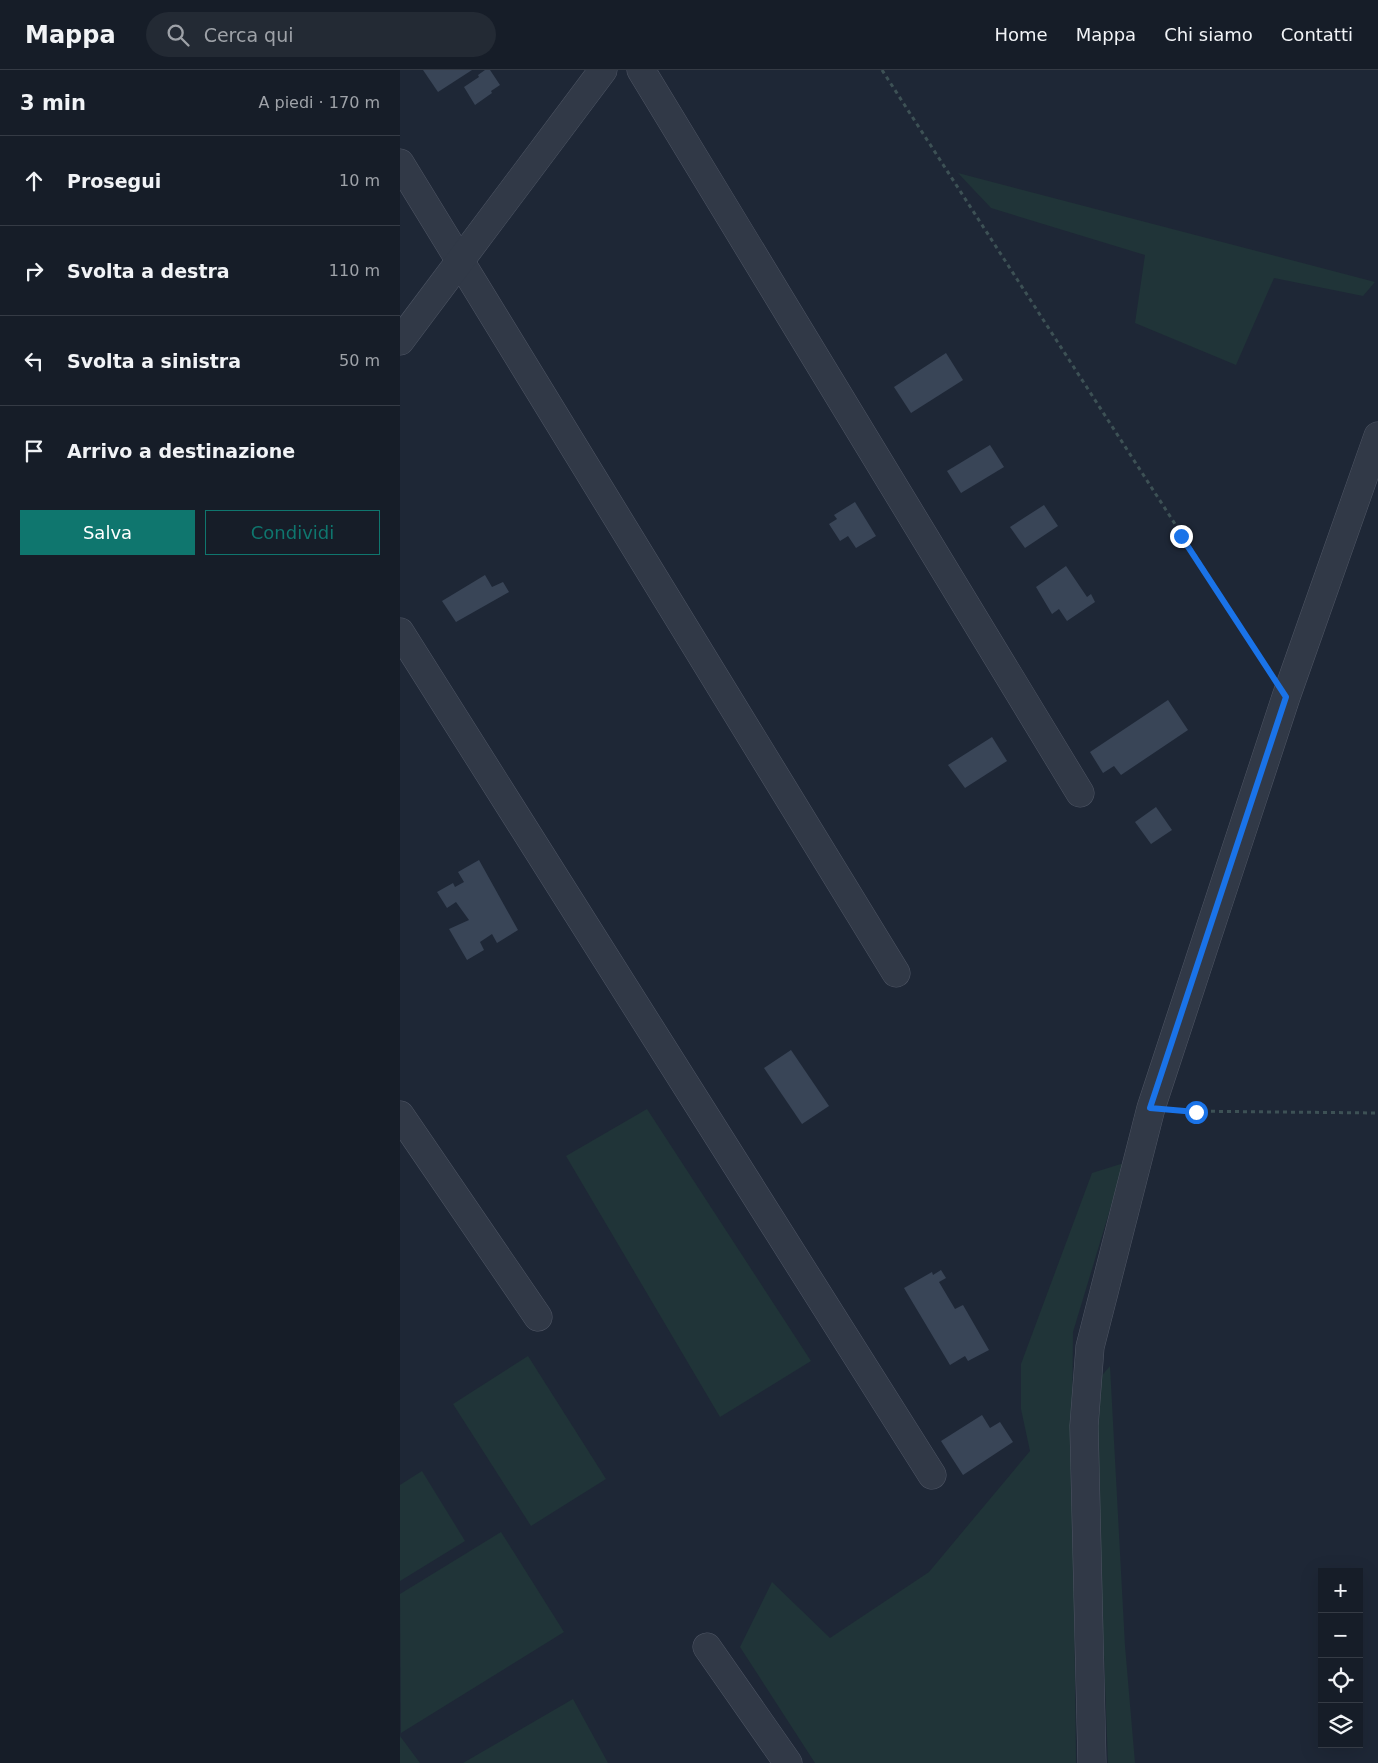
<!DOCTYPE html>
<html lang="it">
<head>
<meta charset="utf-8">
<style>
  body { margin:0; font-family:"DejaVu Sans",sans-serif; background:#232a34; color:#f1f3f6 }
  .controls { position:absolute; right:15px; bottom:15px; display:grid; overflow:hidden; border-radius:0px; box-shadow:0 5px 20px #0002 }
  .controls button { width:45px; height:45px; display:grid; place-items:center; padding:0; border:0; border-bottom:1px solid #353b45; background:#161d28; color:#f1f3f6; font:25px sans-serif }
  .stop { position:absolute; width:15px; height:15px; margin:-11px; border:4px solid #1a73e8; border-radius:50%; background:#fff }
  .stop.end { background:#1a73e8; border-color:#fff; box-shadow:0 1px 5px #0008 }
  .list { margin:0; padding:0; list-style:none }
  h2 { display:flex; justify-content:space-between; align-items:center; height:65px; margin:0; padding:0 20px; font-size:21px }
  h2 small { font-size:16px; font-weight:400; color:#9ea2a8 }
  .list li { display:grid; grid-template-columns:32px 1fr auto; gap:15px; align-items:center; box-sizing:border-box; height:90px; padding:0 20px; border-top:1px solid #353b45 }
  .list b { display:block; font-size:19px; white-space:nowrap }
  .list em { font-size:16px; font-style:normal; color:#9ea2a8 }
  .actions { display:flex; gap:10px; padding:15px 20px }
  .actions a { flex:1; padding:11px 0; border:1px solid #0f766e; border-radius:0px; text-align:center; font-size:18px; color:#0f766e }
  .actions .main { background:#0f766e; color:#fff }
  .icon { flex:none; width:28px; height:28px; fill:none; stroke:currentColor; stroke-width:2; stroke-linecap:round; stroke-linejoin:round }
  .map { position:relative; flex:none; width:978px; height:1693px; overflow:hidden }
  header { display:flex; align-items:center; gap:30px; box-sizing:border-box; height:70px; padding:0 25px; background:#161d28; border-bottom:1px solid #353b45 }
  header strong { font-size:24px }
  nav { display:flex; gap:28px; margin-inline-start:auto; font-size:18px }
  .search { width:350px; height:45px; background:#232a34; display:flex; align-items:center; gap:12px; box-sizing:border-box; padding:0 18px; border-radius:28px; color:#9ea2a8; font-size:19px }
  main { display:flex }
  aside { flex:1; background:#161d28 }
  .map>svg:first-child { display:block }
  .green { fill:#203438 }
  .building { fill:#394557 }
  .lines { fill:none; stroke-linecap:round; stroke-linejoin:round }
  .minor-casing { stroke:#4f5665; stroke-width:29 }
  .path { stroke:#3d5155; stroke-width:3; stroke-dasharray:4 4; stroke-linecap:butt }
  .minor { stroke:#313947; stroke-width:28 }
  .route { stroke:#1a73e8; stroke-width:6 }
</style>
</head>
<body>
<header>
<strong>Mappa</strong>
<div class="search"><svg class="icon" aria-label="search" viewBox="0 0 24 24"><circle cx="10" cy="10" r="6"/><path d="M15 15l6 6"/></svg>Cerca qui</div>
<nav><a>Home</a><a>Mappa</a><a>Chi siamo</a><a>Contatti</a></nav>
</header>
<main>
<aside>
<h2>3 min<small>A piedi · 170 m</small></h2>
<ul class="list">
<li><svg class="icon" aria-label="ahead" viewBox="0 0 24 24"><path d="M12 20V5M6 11l6-6 6 6"/></svg><div><b>Prosegui</b></div><em>10 m</em></li>
<li><svg class="icon" aria-label="right" viewBox="0 0 24 24"><path d="M7 20v-9h11M14 6l5 5-5 5"/></svg><div><b>Svolta a destra</b></div><em>110 m</em></li>
<li><svg class="icon" aria-label="left" viewBox="0 0 24 24"><path d="M17 20v-9H6M10 6l-5 5 5 5"/></svg><div><b>Svolta a sinistra</b></div><em>50 m</em></li>
<li><svg class="icon" aria-label="arrive" viewBox="0 0 24 24"><path d="M6 21V4h12l-3 4 3 4H6"/></svg><div><b>Arrivo a destinazione</b></div></li>
</ul>
<div class="actions"><a class="main">Salva</a><a>Condividi</a></div>
</aside>
<div class="map">
<svg width="978" height="1693" viewBox="0 0 978 1693">
  <rect width="100%" height="100%" fill="#1e2736"/>
  <g class="green">
    <path d="M558,103L975,212L963,226L874,208L836,295L735,253L745,185L591,138Z"/>
    <path d="M247,1039L411,1291L320,1347L166,1086Z"/>
    <path d="M724,1093L673,1262L672,1360L676,1693H415L340,1577L372,1512L430,1568L529,1502L630,1381L621,1339V1294L692,1103Z"/>
    <path d="M128,1286L206,1409L131,1456L53,1334Z"/>
    <path d="M710,1296L725,1576L735,1693H708L694,1315Z"/>
    <path d="M22,1401L65,1471L0,1511V1415Z"/>
    <path d="M101,1462L164,1562L1,1663L0,1524Z"/>
    <path d="M173,1629L208,1693H63Z"/>
    <path d="M0,1666L20,1693H0Z"/>
  </g>
  <g class="building">
    <path d="M23,0H72L38,22Z"/>
    <path d="M85,0H90L100,15L91,21L92,23L75,35L64,17L79,7L78,5Z"/>
    <path d="M546,283L563,310L511,343L494,317Z"/>
    <path d="M590,375L604,397L561,423L547,401Z"/>
    <path d="M455,432L476,466L456,478L448,466L440,471L429,454L437,449L434,445Z"/>
    <path d="M644,435L658,456L625,478L610,457Z"/>
    <path d="M666,496L687,527L691,524L695,532L667,551L659,539L652,544L636,517Z"/>
    <path d="M85,505L92,517L103,512L109,522L56,552L42,531Z"/>
    <path d="M768,630L788,660L721,705L714,696L703,703L690,682Z"/>
    <path d="M592,667L607,691L565,718L548,695Z"/>
    <path d="M756,737L772,760L751,774L735,752Z"/>
    <path d="M79,790L118,860L97,873L92,864L80,872L84,880L67,890L49,859L69,850L56,832L47,838L37,822L53,813L55,817L64,812L58,802Z"/>
    <path d="M391,980L429,1036L402,1054L364,998Z"/>
    <path d="M541,1200L546,1208L539,1212L555,1239L563,1235L589,1280L568,1291L565,1286L550,1295L504,1218L532,1202L533,1205Z"/>
    <path d="M582,1345L590,1358L600,1352L613,1372L563,1405L541,1371Z"/>
  </g>
  <g class="lines">
    <defs>
      <g id="minor">
        <path d="M241,0L680,723"/>
        <path d="M0,93L496,903"/>
        <path d="M0,271L203,0"/>
        <path d="M0,562L532,1405"/>
        <path d="M0,1045L138,1247"/>
        <path d="M307,1577L388,1693"/>
        <path d="M692,1693L684,1356L690,1277L751,1038L886,627L978,366"/>
      </g>
    </defs>
    <use href="#minor" class="minor-casing"/>
    <g class="path">
      <path d="M482,0L868,598"/>
      <path d="M779,1041L978,1043"/>
    </g>
    <use href="#minor" class="minor"/>
  </g>
  <g class="lines">
    <path class="route" d="M781,466L886,627L750,1038L796,1042"/>
  </g>
</svg>
<div class="controls">
<button>+</button>
<button>−</button>
<button><svg class="icon" aria-label="locate" viewBox="0 0 24 24"><circle cx="12" cy="12" r="6"/><path d="M12 2v4M12 18v4M2 12h4M18 12h4"/></svg></button>
<button><svg class="icon" aria-label="layers" viewBox="0 0 24 24"><path d="M12 4l9 5-9 5-9-5zM3 14l9 5 9-5"/></svg></button>
</div>
<div class="stop" style="left:796px;top:1042px"></div>
<div class="stop end" style="left:781px;top:466px"></div>
</div>
</main>
</body>
</html>
